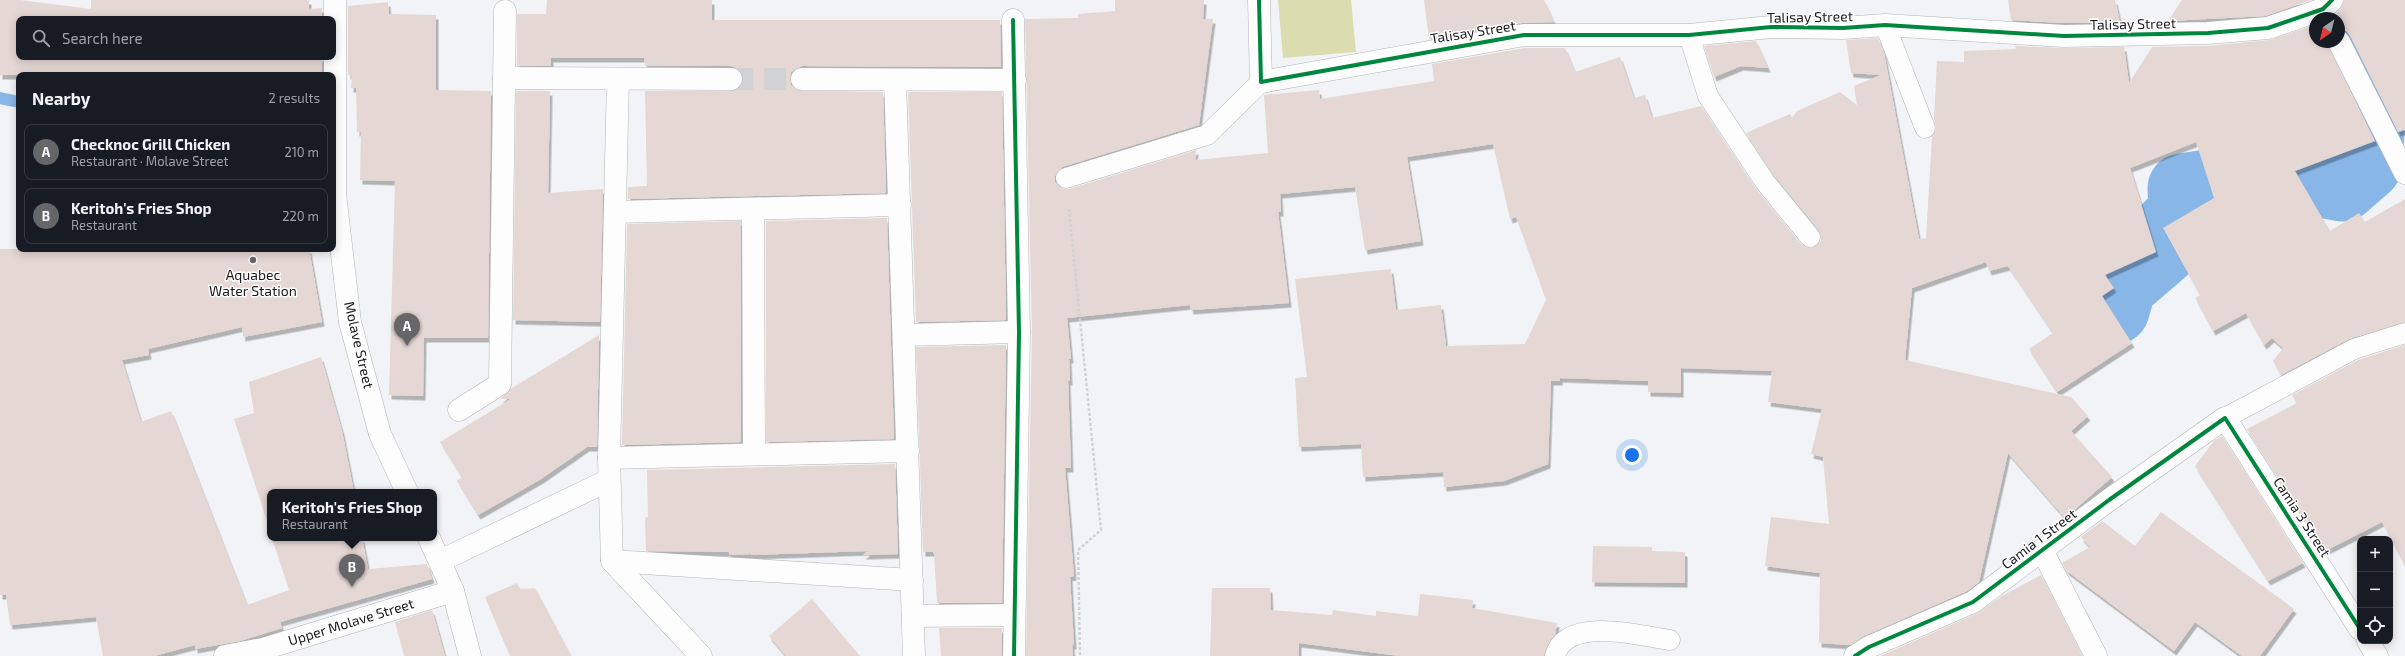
<!DOCTYPE html>
<html lang="en">
<head>
<meta charset="utf-8">
<style>
  body { margin:0; font-family:"Exo 2",sans-serif; background:#242831; color:#f1f3f6 }
  .controls { position:absolute; right:12px; bottom:12px; display:grid; overflow:hidden; border-radius:8px; box-shadow:0 2px 10px #0003 }
  .controls button { width:36px; height:36px; display:grid; place-items:center; padding:0; border:0; border-bottom:1px solid #363941; background:#171b24; color:#f1f3f6; font:20px sans-serif }
  .compass { position:absolute; left:2309px; top:12px; width:36px; height:36px; border-radius:50%; background:#171b24; box-shadow:0 2px 10px #0003; rotate:215deg }
  .you { position:absolute; left:1632px; top:455px; width:14px; height:14px; margin:-10px; border:3px solid #fff; border-radius:50%; background:#1a73e8; box-shadow:0 0 0 6px #1a73e833 }
  .badge { display:grid; place-items:center; width:26px; height:26px; border-radius:50%; background:#666668; color:#fff; font-size:13px; font-weight:700 }
  .pin { position:absolute; translate:-50% -33px; filter:drop-shadow(0 1px 2px #0008) }
  .pin::after { content:''; position:absolute; top:21px; width:14px; height:12px; background:inherit; clip-path:polygon(0 0,100% 0,50% 100%) }
  .popup { position:absolute; left:267px; top:489px; width:170px; height:52px; box-sizing:border-box; display:grid; place-content:center; border-radius:8px; background:#171b24; filter:drop-shadow(0 1px 3px #0005); font-size:13px; white-space:nowrap; color:#9ea1a6 }
  .popup b { font-size:15px; color:#f1f3f6 }
  .popup::after { content:''; position:absolute; left:50%; top:100%; margin-left:-8px; border:8px solid transparent; border-top-color:#171b24 }
  .list { margin:0; padding:0; list-style:none }
  h2 { display:flex; justify-content:space-between; align-items:center; height:52px; margin:0; padding:0 16px; font-size:17px }
  h2 small { font-size:13px; font-weight:400; color:#9ea1a6 }
  .list li { display:grid; grid-template-columns:26px 1fr auto; gap:12px; align-items:center; box-sizing:border-box; height:56px; margin:0 8px 8px; padding:0 8px; border:1px solid #363941; border-radius:8px }
  .list b { display:block; font-size:15px; white-space:nowrap }
  .list p { margin:0; font-size:13px; white-space:nowrap; color:#9ea1a6 }
  .list em { font-size:13px; font-style:normal; color:#9ea1a6 }
  .icon { flex:none; width:22px; height:22px; fill:none; stroke:currentColor; stroke-width:2; stroke-linecap:round; stroke-linejoin:round }
  .map { position:relative; flex:none; width:2405px; height:656px; overflow:hidden }
  .search { position:absolute; background:#171b24; box-shadow:0 2px 10px #0003; left:16px; top:16px; width:320px; height:44px; display:flex; align-items:center; gap:10px; box-sizing:border-box; padding:0 14px; border-radius:8px; color:#9ea1a6; font-size:15px }
  .panel { position:absolute; background:#171b24; box-shadow:0 2px 10px #0003; left:16px; top:72px; width:320px; height:180px; border-radius:8px }
  .map>svg:first-child { display:block }
  .green { fill:#dbddb0 }
  .lines { fill:none; stroke-linecap:round; stroke-linejoin:round }
  .stream { stroke:#88b6e7; stroke-width:12 }
  .river { stroke:#88b6e7; stroke-width:69 }
  .building { fill:#e5d7d3; filter:url(#shadow) }
  .minor-tunnel { stroke:#d2d2d5; stroke-width:22; stroke-dasharray:22 11; stroke-linecap:butt }
  .service-casing { stroke:#b3b4b6; stroke-width:21 }
  .minor-casing { stroke:#b3b4b6; stroke-width:23 }
  .tertiary-casing { stroke:#b3b4b6; stroke-width:23 }
  .path { stroke:#d2d2d2; stroke-width:2.5; stroke-dasharray:3 2; stroke-linecap:butt }
  .service { stroke:#fdfdfe; stroke-width:20 }
  .minor { stroke:#fdfdfe; stroke-width:22 }
  .tertiary { stroke:#fdfdfe; stroke-width:22 }
  .cycleway-casing { stroke:#fff; stroke-width:6 }
  .cycleway { stroke:#00873e; stroke-width:4 }
  .poi-dot { fill:#666668; stroke:#fff; stroke-width:1.5 }
  .labels { text-anchor:middle; stroke-width:3; stroke-linejoin:round; paint-order:stroke }
  .street-label { font-size:14px; fill:#1a1a1c; stroke:#fff }
  .poi-label { font-size:14px; fill:#1a1a1c; stroke:#fff }
</style>
</head>
<body>
<div class="map">
<svg width="2405" height="656" viewBox="0 0 2405 656">
  <defs>
    <filter id="shadow"><feDropShadow dx="2.5" dy="4.5" stdDeviation="0" flood-color="#0004"/></filter>
  </defs>
  <rect width="100%" height="100%" fill="#f2f3f6"/>
  <path class="green" d="M1278,0H1351L1356,52L1283,58Z"/>
  <g class="lines">
    <path class="stream" d="M0,98L19,102"/>
    <path class="river" d="M2115,310L2122,286L2165,249L2168,227L2183,213L2182,188L2244,178L2282,176L2343,187L2367,166L2374,91L2369,58L2381,32L2405,24"/>
  </g>
  <g class="building">
    <path d="M0,0H20L91,9V0H309V9L322,8V19H19V57H322V75H0Z"/>
    <path d="M547,0H712V20H1000L1001,67L802,66L791,72V85L802,91L883,92L886,193L628,199V187L647,186L645,91H731L742,86V73L738,68L731,66H645L644,58H551V66H517V14H546Z"/>
    <path d="M1115,0H1204L1203,19H1213L1199,125L1062,167L1055,176V182L1063,189H1069L1196,150L1195,160L1268,153L1264,95L1319,90L1320,99L1434,81L1432,64L1525,48H1565L1575,72L1620,57L1634,98L1645,95L1652,118L1701,106L1756,189L1801,244L1811,248L1821,241L1819,230L1774,175L1746,133L1790,114L1792,118L1797,111L1840,92L1857,105L1854,86L1881,75L1851,73L1846,40L1878,38L1884,53L1919,239L1926,238L1932,136L1936,129L1934,118L1937,61L1964,62V51L2016,49L2015,46L2064,48L2124,47L2129,83L2152,47L2208,46L2269,40L2315,25V42H2327L2375,141L2295,171L2330,231L2359,213L2365,222L2405,199V322L2349,339L2281,375L2273,361L2283,348L2272,338L2264,345L2246,313L2213,331L2195,298L2200,295L2163,228L2214,198L2196,142L2130,168L2156,252L2105,275L2114,288L2102,296L2132,343L2057,392L2029,349L2053,333L2008,266L1989,271L1986,262L1912,288L1905,360L2071,397L2088,416L2071,431L2112,477L2065,518L2008,453L1979,582L1967,591L1864,636L1850,645L1819,643L1820,573L1765,566L1771,517L1829,524L1823,457L1811,454L1822,409L1768,402L1772,371L1681,368V393L1648,392V381L1560,378V381H1551L1548,464L1504,481L1444,487L1443,472L1363,477L1361,444L1299,447L1295,378L1307,377L1295,279L1391,269L1396,310L1441,305L1446,346L1525,344L1546,300L1516,217L1510,219L1493,144L1407,157L1421,241L1365,250L1355,187L1280,194L1281,212H1278L1289,303L1191,310L1190,305L1067,318L1071,359H1069L1070,381H1068L1071,468H1065L1074,576L1070,577L1074,645H1072L1073,656H1026L1032,332L1025,19L1078,18V14L1115,11Z"/>
    <path d="M1424,0H1544L1554,22L1522,23L1429,39Z"/>
    <path d="M2008,0H2115L2120,22L2064,23L2011,20Z"/>
    <path d="M2182,0H2311L2265,16L2168,21Z"/>
    <path d="M2344,0H2405V130L2398,132L2350,36L2346,31L2339,30V18H2332L2341,9Z"/>
    <path d="M388,2L389,14L436,15V90L491,91L488,338H424L423,396L389,395L395,181L360,180L361,132H357L356,88H351L352,75H348V6Z"/>
    <path d="M1756,41L1768,68L1741,66L1714,77L1704,46Z"/>
    <path d="M516,91H550L548,193L603,189L600,322L513,320Z"/>
    <path d="M908,92H1002L1006,320L916,322Z"/>
    <path d="M887,218L894,439L766,442V221Z"/>
    <path d="M741,221V442L622,445L627,224Z"/>
    <path d="M0,249H309L322,322L243,337L242,327L148,349L149,355L122,360L141,422L171,411L247,605L289,590L272,538H362L368,569L427,564L432,579L280,622L282,628L240,641L195,649V645L154,656H103L96,617L10,625L6,595H0Z"/>
    <path d="M599,335L597,447H587L541,479L478,515L457,481L462,477L440,442L511,399H500L512,388Z"/>
    <path d="M1006,345L1002,603H937L934,554L933,552H923L916,347Z"/>
    <path d="M2405,345V566L2382,522L2325,551L2247,429L2297,403L2292,395L2358,360Z"/>
    <path d="M321,357L342,431L354,492H270V531L234,419L254,413L249,382Z"/>
    <path d="M2222,436L2303,563L2268,581L2195,466L2214,441Z"/>
    <path d="M895,464L898,554L863,555L868,551L751,555V554L729,555V552L646,551L645,518L648,517L647,470Z"/>
    <path d="M2161,512L2294,609L2260,656H2242L2195,622L2174,651L2067,571L2062,563L2090,547L2081,537L2102,521L2135,546Z"/>
    <path d="M1593,546L1652,547V551L1685,552V583L1592,582Z"/>
    <path d="M2041,575L2082,656H1880L1978,613L2002,596Z"/>
    <path d="M517,583L520,589L535,588L571,656H510L485,597Z"/>
    <path d="M1212,588H1270L1271,610L1332,615L1333,610L1376,616V611L1418,616L1420,594L1473,600L1472,608L1557,623L1555,635L1544,656H1400L1299,643V656H1210Z"/>
    <path d="M812,599L860,656H786L769,636Z"/>
    <path d="M432,610L445,656H404L395,622Z"/>
    <path d="M939,628H1002V656H941Z"/>
  </g>
  <g class="lines">
    <path class="minor-tunnel" d="M731,79H802"/>
    <defs>
      <g id="service">
        <path d="M1885,25L1925,128"/>
        <path d="M1689,35L1708,96L1765,182L1810,237"/>
        <path d="M1066,178L1207,135L1261,82"/>
        <path d="M2225,418L2354,349L2405,333"/>
        <path d="M1555,656C1566,615 1641,636 1670,640"/>
      </g>
      <g id="minor">
        <path d="M1259,0L1261,82L1524,35H1689L1771,27L1843,28L1885,25L2064,36L2208,33L2268,28L2323,9L2332,0"/>
        <path d="M1013,20L1019,332L1014,656"/>
        <path d="M2339,42L2405,173"/>
        <path d="M504,78L731,79"/>
        <path d="M618,79L609,458L612,561L701,656"/>
        <path d="M802,79L1015,80"/>
        <path d="M895,80L914,656"/>
        <path d="M753,209L754,454"/>
        <path d="M615,212L900,205"/>
        <path d="M904,335L1019,332"/>
        <path d="M459,410L500,384L505,11"/>
        <path d="M609,458L908,451"/>
        <path d="M2042,550L2096,656"/>
        <path d="M440,561L609,480"/>
        <path d="M612,561L912,580"/>
        <path d="M913,616L1014,615"/>
        <path d="M2368,641L2377,656"/>
        <path d="M225,656L263,649L453,591"/>
        <path d="M1855,656L1869,647L1973,602L2109,500L2225,418L2360,629"/>
      </g>
      <g id="tertiary">
        <path d="M335,0V194L350,322L380,434L407,492"/>
        <path d="M429,538L453,591L470,656"/>
      </g>
    </defs>
    <use href="#service" class="service-casing"/>
    <use href="#minor" class="minor-casing"/>
    <use href="#tertiary" class="tertiary-casing"/>
    <path class="path" d="M1069,209L1101,530L1078,550L1080,656"/>
    <use href="#service" class="service"/>
    <use href="#minor" class="minor"/>
    <use href="#tertiary" class="tertiary"/>
    <defs>
      <g id="cycleway">
        <path d="M1259,0L1261,82L1524,35H1689L1771,27L1843,28L1885,25L2064,36L2208,33L2268,28L2323,9L2332,0"/>
        <path d="M1013,20L1019,332L1014,656"/>
        <path d="M1855,656L1869,647L1973,602L2109,500L2225,418L2360,629"/>
      </g>
    </defs>
    <use href="#cycleway" class="cycleway-casing"/>
    <use href="#cycleway" class="cycleway"/>
  </g>
  <circle class="poi-dot" cx="253" cy="260" r="4"/>
  <g class="labels">
    <g class="street-label">
      <text transform="translate(1810 17) rotate(-1)" y="5">Talisay Street</text>
      <text transform="translate(2133 24) rotate(-1)" y="5">Talisay Street</text>
      <text transform="translate(1473 32) rotate(-9)" y="5">Talisay Street</text>
      <text transform="translate(359 345) rotate(77)" y="5">Molave Street</text>
      <text transform="translate(2302 517) rotate(57)" y="5">Camia 3 Street</text>
      <text transform="translate(2039 539) rotate(-37)" y="5">Camia 1 Street</text>
      <text transform="translate(351 622) rotate(-17)" y="5">Upper Molave Street</text>
    </g>
    <g class="poi-label">
      <text x="253" y="280">Aquabec<tspan x="253" dy="16">Water Station</tspan></text>
    </g>
  </g>
</svg>
<div class="controls">
<button>+</button>
<button>−</button>
<button><svg class="icon" aria-label="locate" viewBox="0 0 24 24"><circle cx="12" cy="12" r="6"/><path d="M12 2v4M12 18v4M2 12h4M18 12h4"/></svg></button>
</div>
<svg class="compass" viewBox="-18 -18 36 36"><path d="M0-13l5 13h-10z" fill="#e53935"/><path d="M0 13l5-13h-10z" fill="#9ea1a6"/></svg>
<div class="you"></div>
<div class="pin badge" style="left:407px;top:346px">A</div>
<div class="pin badge" style="left:352px;top:587px">B</div>
<div class="popup"><b>Keritoh's Fries Shop</b>Restaurant</div>
<div class="search"><svg class="icon" aria-label="search" viewBox="0 0 24 24"><circle cx="10" cy="10" r="6"/><path d="M15 15l6 6"/></svg>Search here</div>
<section class="panel">
<h2>Nearby<small>2 results</small></h2>
<ul class="list">
<li><span class="badge">A</span><div><b>Checknoc Grill Chicken</b><p>Restaurant · Molave Street</p></div><em>210 m</em></li>
<li><span class="badge">B</span><div><b>Keritoh's Fries Shop</b><p>Restaurant</p></div><em>220 m</em></li>
</ul>
</section>
</div>
</body>
</html>
